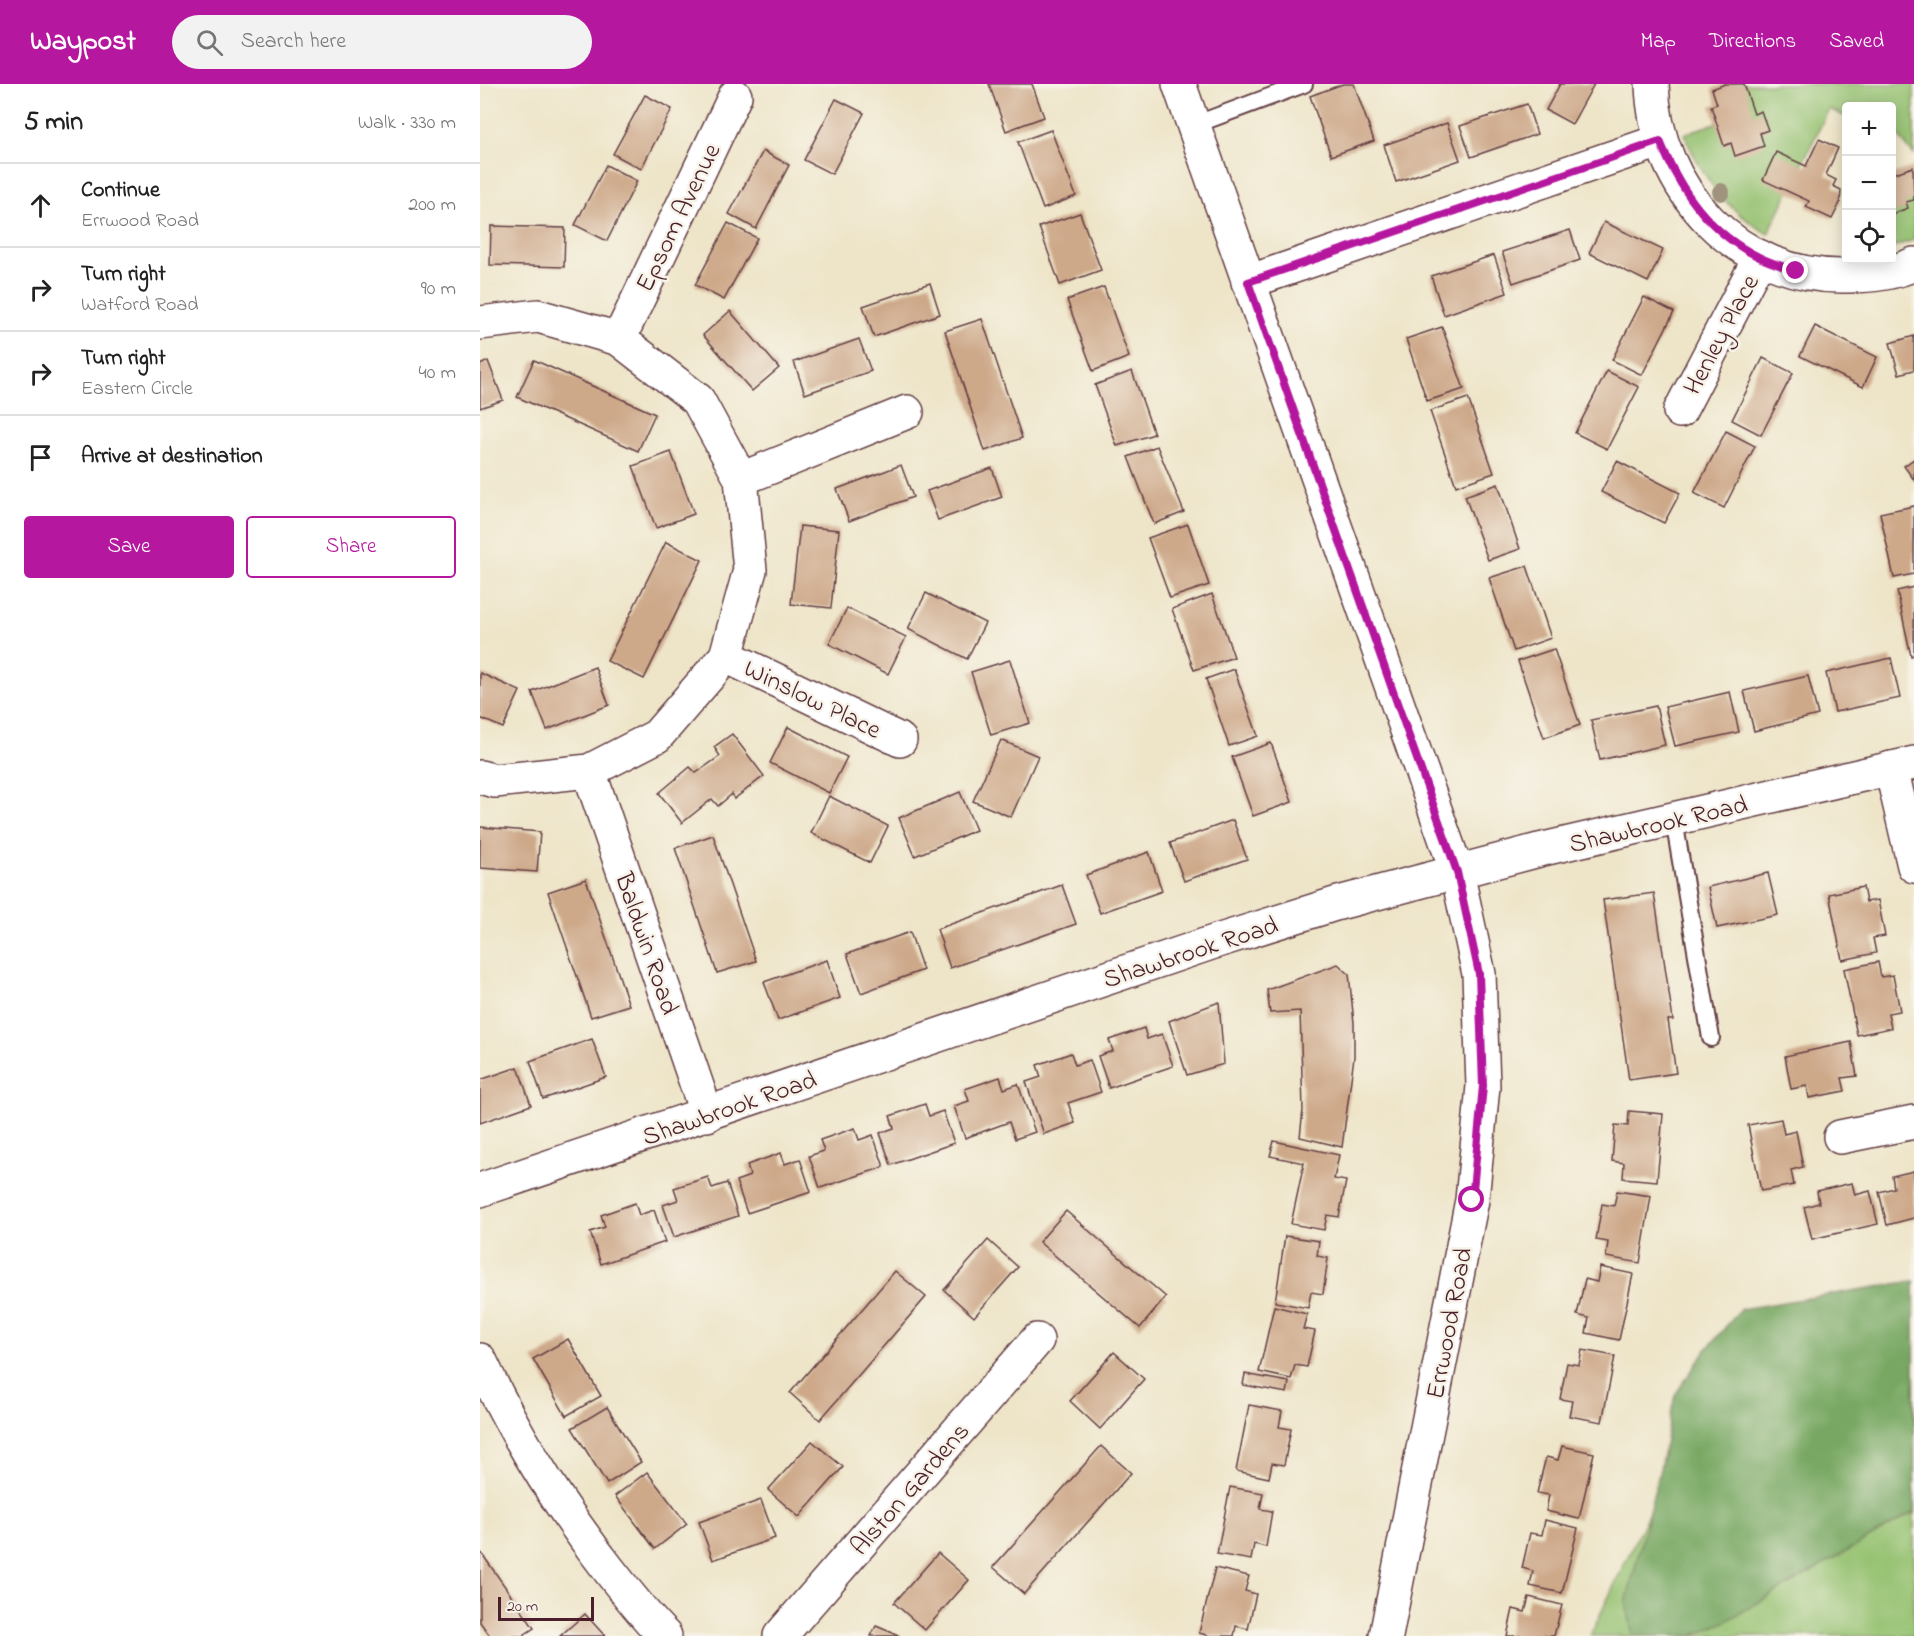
<!DOCTYPE html>
<html lang="en">
<head>
<meta charset="utf-8">
<style>
  body { margin:0; font-family:"Indie Flower",sans-serif; background:#f2f2f2; color:#222 }
  .controls { position:absolute; right:18px; top:18px; display:grid; overflow:hidden; border-radius:6px; box-shadow:0 3px 15px #0003 }
  .controls button { width:54px; height:54px; display:grid; place-items:center; padding:0; border:0; border-bottom:2px solid #e0e0e0; background:#fff; color:#222; font:30px sans-serif }
  .scale { position:absolute; left:18px; bottom:15px; width:96px; box-sizing:border-box; padding-left:6px; border:3px solid #4a1f2b; border-top:0; font-size:16px; line-height:21px; white-space:nowrap; color:#4a1f2b; -webkit-text-stroke:4px #f7f3e8; paint-order:stroke }
  .stop { position:absolute; width:18px; height:18px; margin:-14px; border:4px solid #b5179e; border-radius:50%; background:#fff }
  .stop.end { background:#b5179e; border-color:#fff; box-shadow:0 2px 6px #0008 }
  .list { margin:0; padding:0; list-style:none }
  h2 { display:flex; justify-content:space-between; align-items:center; height:78px; margin:0; padding:0 24px; font-size:26px }
  h2 small { font-size:20px; font-weight:400; color:#767676 }
  .list li { display:grid; grid-template-columns:39px 1fr auto; gap:18px; align-items:center; box-sizing:border-box; height:84px; padding:0 24px; border-top:2px solid #e0e0e0 }
  .list b { display:block; font-size:22px; white-space:nowrap }
  .list p { margin:0; font-size:20px; white-space:nowrap; color:#767676 }
  .list em { font-size:20px; font-style:normal; color:#767676 }
  .actions { display:flex; gap:12px; padding:18px 24px }
  .actions a { flex:1; padding:14px 0; border:2px solid #b5179e; border-radius:6px; text-align:center; font-size:21px; color:#b5179e }
  .actions .main { background:#b5179e; color:#fff }
  .icon { flex:none; width:33px; height:33px; fill:none; stroke:currentColor; stroke-width:2; stroke-linecap:round; stroke-linejoin:round }
  .map { position:relative; flex:none; width:1434px; height:1552px; overflow:hidden }
  header { display:flex; align-items:center; gap:36px; box-sizing:border-box; height:84px; padding:0 30px; background:#b5179e; color:#fff }
  header strong { font-size:28px }
  nav { display:flex; gap:33px; margin-inline-start:auto; font-size:21px }
  .search { width:420px; height:54px; background:#f2f2f2; display:flex; align-items:center; gap:15px; box-sizing:border-box; padding:0 21px; border-radius:33px; color:#767676; font-size:22px }
  main { display:flex }
  aside { flex:1; background:#fff }
  .map>svg:first-child { display:block }
  .green { fill:#94c170; stroke:#6f704e; stroke-width:1.5 }
  .forest { fill:#77a762; stroke:#606346; stroke-width:1.5 }
  .building { fill:#cda889 }
  .lines { fill:none; stroke-linecap:round; stroke-linejoin:round }
  .lane-casing { stroke:#633d43; stroke-width:20 }
  .street-casing { stroke:#633d43; stroke-width:36 }
  .lane { stroke:#fff; stroke-width:16 }
  .street { stroke:#fff; stroke-width:33 }
  .tree { fill:#a0937e }
  .route { stroke:#b5179e; stroke-width:8 }
  .labels { text-anchor:middle; stroke-width:5; stroke-linejoin:round; paint-order:stroke }
  .street-label { font-size:26px; fill:#4a1f2b; stroke:#f7f3e8 }
</style>
</head>
<body>
<header>
<strong>Waypost</strong>
<div class="search"><svg class="icon" aria-label="search" viewBox="0 0 24 24"><circle cx="10" cy="10" r="6"/><path d="M15 15l6 6"/></svg>Search here</div>
<nav><a>Map</a><a>Directions</a><a>Saved</a></nav>
</header>
<main>
<aside>
<h2>5 min<small>Walk · 330 m</small></h2>
<ul class="list">
<li><svg class="icon" aria-label="ahead" viewBox="0 0 24 24"><path d="M12 20V5M6 11l6-6 6 6"/></svg><div><b>Continue</b><p>Errwood Road</p></div><em>200 m</em></li>
<li><svg class="icon" aria-label="right" viewBox="0 0 24 24"><path d="M7 20v-9h11M14 6l5 5-5 5"/></svg><div><b>Turn right</b><p>Watford Road</p></div><em>90 m</em></li>
<li><svg class="icon" aria-label="right" viewBox="0 0 24 24"><path d="M7 20v-9h11M14 6l5 5-5 5"/></svg><div><b>Turn right</b><p>Eastern Circle</p></div><em>40 m</em></li>
<li><svg class="icon" aria-label="arrive" viewBox="0 0 24 24"><path d="M6 21V4h12l-3 4 3 4H6"/></svg><div><b>Arrive at destination</b></div></li>
</ul>
<div class="actions"><a class="main">Save</a><a>Share</a></div>
</aside>
<div class="map">
<svg width="1434" height="1552" viewBox="0 0 1434 1552">
  <rect width="100%" height="100%" fill="#f7f3e8"/>
  <filter id="ink" filterUnits="userSpaceOnUse"><feTurbulence type="fractalNoise" baseFrequency=".0167" numOctaves="2"/><feDisplacementMap in="SourceGraphic" scale="12" xChannelSelector="R" yChannelSelector="G"/><feConvolveMatrix kernelMatrix="1 2 1 2 8 2 1 2 1" color-interpolation-filters="sRGB"/></filter>
  <filter id="wash" filterUnits="userSpaceOnUse"><feTurbulence type="fractalNoise" baseFrequency=".008" numOctaves="4" result="noise"/><feDisplacementMap in="SourceGraphic" scale="24" xChannelSelector="R" yChannelSelector="G"/><feGaussianBlur stdDeviation="1.35" result="paint"/><feColorMatrix in="noise" values="0 0 0 0 0 0 0 0 0 0 0 0 0 0 0 0 0 1.4 0 .05"/><feComposite in="paint" operator="in"/></filter>
  <g filter="url(#wash)">
    <rect width="100%" height="100%" fill="#eee5c9"/>
    <g class="green">
      <path d="M1249,0H1434V71L1412,44V22H1366V51V33L1349,25L1288,150C1244,124 1224,96 1204,50L1253,33Z"/>
      <path d="M1412,93L1434,110V156L1412,163Z"/>
      <path d="M1434,1299V1552H1110L1203,1357Z"/>
    </g>
    <path class="forest" d="M1434,1197V1428L1245,1538L1212,1552H1153L1146,1519L1180,1385L1195,1311L1226,1266L1261,1225Z"/>
    <g id="blocks">
      <g class="building">
        <path d="M509,0H552L564,33L526,47Z"/>
        <path d="M863,0H874L894,57L851,72L830,12Z"/>
        <path d="M1080,0H1114L1092,40L1066,26Z"/>
        <path d="M1245,0H1264L1274,30L1281,27L1288,46L1280,49L1284,62L1255,72L1251,59L1244,62L1231,22L1237,20L1232,5Z"/>
        <path d="M165,11L192,25L161,85L133,70Z"/>
        <path d="M356,15L384,29L352,90L324,76Z"/>
        <path d="M1047,20L1057,50L991,73L980,42Z"/>
        <path d="M967,39L980,76L916,98L904,61Z"/>
        <path d="M571,46L596,112L563,125L538,58Z"/>
        <path d="M1339,55L1358,64L1346,91L1356,96L1353,102L1361,106L1360,119L1352,135L1326,123L1329,117L1283,96L1296,68L1326,82Z"/>
        <path d="M283,67L309,81L276,145L249,130Z"/>
        <path d="M126,81L157,97L127,157L95,141Z"/>
        <path d="M1433,83L1434,116L1426,118L1428,124L1412,130V90Z"/>
        <path d="M600,129L621,186L580,201L559,143Z"/>
        <path d="M1124,138L1183,166L1168,198L1109,169Z"/>
        <path d="M248,139L277,154L244,216L215,201Z"/>
        <path d="M11,142L85,144L84,183L10,181Z"/>
        <path d="M1090,146L1100,176L1033,199L1022,168Z"/>
        <path d="M1014,171L1027,209L964,231L951,192Z"/>
        <path d="M450,199L460,230L394,253L383,222Z"/>
        <path d="M624,203L649,273L613,287L587,216Z"/>
        <path d="M1164,213L1194,228L1162,291L1132,276Z"/>
        <path d="M250,227L299,284L272,307L223,251Z"/>
        <path d="M502,235L542,354L505,367L465,247Z"/>
        <path d="M1335,242L1397,273L1383,303L1320,272Z"/>
        <path d="M962,243L984,305L947,317L926,255Z"/>
        <path d="M1434,252V286L1419,290L1410,259Z"/>
        <path d="M379,255L391,287L325,310L314,278Z"/>
        <path d="M1283,274L1313,289L1281,351L1252,336Z"/>
        <path d="M54,276L175,330L158,367L37,313Z"/>
        <path d="M8,277L23,316L0,324V281Z"/>
        <path d="M652,287L674,350L637,362L615,301Z"/>
        <path d="M1127,287L1159,303L1127,365L1095,349Z"/>
        <path d="M988,314L1014,389L976,402L950,327Z"/>
        <path d="M1246,347L1275,362L1244,424L1214,409Z"/>
        <path d="M677,362L704,428L674,440L648,373Z"/>
        <path d="M191,368L214,430L176,444L153,382Z"/>
        <path d="M1434,375V396L1424,382Z"/>
        <path d="M1137,377L1200,409L1184,439L1121,408Z"/>
        <path d="M421,381L433,413L369,437L357,405Z"/>
        <path d="M512,384L522,413L458,436L447,407Z"/>
        <path d="M1018,400L1040,465L1008,476L985,412Z"/>
        <path d="M1434,422V490L1414,494L1400,429Z"/>
        <path d="M708,440L729,501L690,514L668,454Z"/>
        <path d="M320,442L359,446L351,524L311,520Z"/>
        <path d="M186,458L222,476L164,595L127,577Z"/>
        <path d="M1047,482L1071,554L1034,567L1009,494Z"/>
        <path d="M1434,503V571L1431,572L1417,507Z"/>
        <path d="M446,509L505,539L487,575L428,545Z"/>
        <path d="M732,510L754,573L714,586L692,525Z"/>
        <path d="M367,524L426,553L408,590L349,560Z"/>
        <path d="M1074,565L1100,641L1064,654L1038,577Z"/>
        <path d="M1411,574L1420,614L1355,628L1346,589Z"/>
        <path d="M530,576L550,639L511,651L491,588Z"/>
        <path d="M115,583L129,621L67,646L52,608Z"/>
        <path d="M754,585L778,652L749,662L726,595Z"/>
        <path d="M0,589L40,607L23,644L0,634Z"/>
        <path d="M1328,592L1338,631L1274,647L1264,607Z"/>
        <path d="M1250,608L1259,648L1195,662L1185,623Z"/>
        <path d="M1176,622L1185,661L1120,676L1111,636Z"/>
        <path d="M308,643L367,673L349,709L290,679Z"/>
        <path d="M252,650L284,692L254,715L252,710L238,722L232,715L202,739L179,709L210,683L216,689L240,672L234,663Z"/>
        <path d="M521,656L558,672L531,733L493,717Z"/>
        <path d="M791,659L812,718L773,732L752,673Z"/>
        <path d="M480,708L496,746L435,772L419,734Z"/>
        <path d="M349,712L408,742L390,779L331,749Z"/>
        <path d="M753,736L767,775L704,797L690,759Z"/>
        <path d="M0,743L60,748L57,788L0,784Z"/>
        <path d="M233,751L276,877L237,889L195,764Z"/>
        <path d="M669,768L682,807L620,829L606,791Z"/>
        <path d="M1288,789L1298,831L1237,844L1228,803Z"/>
        <path d="M106,795L149,921L111,933L68,808Z"/>
        <path d="M582,801L596,840L470,884L457,845Z"/>
        <path d="M1383,803L1386,818L1398,816L1405,852L1393,854L1396,869L1362,876L1349,810Z"/>
        <path d="M1174,809L1193,936H1188L1196,989L1149,996L1123,816Z"/>
        <path d="M430,848L443,886L381,909L367,870Z"/>
        <path d="M347,876L360,914L298,936L284,898Z"/>
        <path d="M1398,878L1401,893L1413,891L1420,927L1408,929L1411,944L1377,951L1364,885Z"/>
        <path d="M858,880L869,890L874,939V973L862,1063L820,1053L823,1026L820,927L790,929L787,906Z"/>
        <path d="M739,918L744,980L707,991L689,937Z"/>
        <path d="M664,944L667,955L682,950L693,982L629,1004L618,972L633,967L629,956Z"/>
        <path d="M112,955L126,993L63,1015L50,977Z"/>
        <path d="M1371,958L1377,992L1362,994L1365,1007L1329,1014L1327,1002L1311,1005L1305,972Z"/>
        <path d="M591,969L595,981L610,976L621,1008L588,1019L595,1039L564,1050L546,998L561,993L557,981Z"/>
        <path d="M38,983L51,1021L0,1039V996Z"/>
        <path d="M520,993L524,1005L538,1000L555,1048L535,1055L529,1038L485,1054L474,1022L489,1017L485,1005Z"/>
        <path d="M445,1020L449,1032L463,1027L474,1059L411,1081L400,1049L414,1044L410,1032Z"/>
        <path d="M1149,1027L1183,1030L1177,1097L1143,1094L1144,1079L1132,1077L1135,1041L1148,1042Z"/>
        <path d="M1301,1035L1304,1050L1316,1047L1323,1083L1311,1086L1314,1101L1281,1107L1268,1041Z"/>
        <path d="M375,1044L379,1056L393,1051L404,1083L340,1104L329,1072L344,1067L340,1056Z"/>
        <path d="M794,1057L859,1071L854,1095L866,1097L859,1133L847,1131L844,1146L811,1140L824,1079L790,1072Z"/>
        <path d="M301,1069L305,1080L320,1075L331,1108L267,1129L256,1097L270,1092L267,1081Z"/>
        <path d="M1434,1087V1134L1407,1141L1399,1108L1414,1104L1412,1092Z"/>
        <path d="M228,1093L232,1104L247,1099L258,1132L194,1153L183,1121L198,1116L194,1104Z"/>
        <path d="M1372,1099L1375,1111L1390,1107L1398,1140L1332,1155L1324,1123L1339,1119L1337,1107Z"/>
        <path d="M1137,1107L1171,1112L1160,1179L1126,1173L1128,1158L1116,1156L1122,1120L1134,1122Z"/>
        <path d="M155,1119L159,1131L174,1126L185,1158L121,1180L110,1148L125,1143L121,1131Z"/>
        <path d="M586,1127L686,1213L660,1244L559,1158Z"/>
        <path d="M805,1152L839,1157L837,1172L848,1174L843,1210L831,1208L828,1224L795,1218Z"/>
        <path d="M508,1156L538,1183L494,1233L464,1206Z"/>
        <path d="M1120,1183L1153,1190L1139,1256L1106,1249L1109,1234L1097,1231L1105,1195L1117,1198Z"/>
        <path d="M415,1187L446,1213L340,1336L310,1309Z"/>
        <path d="M794,1222L827,1230L823,1245L835,1247L827,1283L815,1281L811,1295L779,1288Z"/>
        <path d="M88,1255L121,1312L86,1332L53,1275Z"/>
        <path d="M1102,1266L1135,1272L1122,1338L1089,1332L1092,1317L1080,1315L1087,1279L1099,1281Z"/>
        <path d="M634,1268L664,1295L620,1345L590,1317Z"/>
        <path d="M765,1290L809,1298L807,1309L763,1301Z"/>
        <path d="M769,1321L802,1327L799,1343L811,1345L804,1381L792,1379L789,1394L756,1387Z"/>
        <path d="M127,1323L161,1378L127,1400L92,1344Z"/>
        <path d="M332,1357L363,1383L319,1433L288,1406Z"/>
        <path d="M621,1362L651,1389L544,1510L513,1483Z"/>
        <path d="M1082,1362L1114,1369L1099,1435L1066,1427L1069,1411L1057,1409L1066,1373L1078,1376Z"/>
        <path d="M167,1388L207,1440L175,1465L135,1412Z"/>
        <path d="M750,1403L783,1409L780,1425L792,1427L786,1463L774,1460L771,1476L737,1470Z"/>
        <path d="M281,1416L295,1454L233,1476L219,1438Z"/>
        <path d="M1065,1436L1098,1444L1082,1509L1050,1502L1053,1487L1042,1484L1050,1449L1062,1451Z"/>
        <path d="M0,1467L54,1544L42,1552H10L0,1538Z"/>
        <path d="M458,1469L489,1496L445,1546L414,1519Z"/>
        <path d="M735,1484L769,1492L765,1507L776,1510L768,1545L756,1542L754,1552H730L719,1549Z"/>
        <path d="M1049,1513L1082,1521L1074,1552H1027L1033,1525L1045,1528Z"/>
        <path d="M105,1530L125,1552H80Z"/>
        <path d="M396,1542L420,1552H391Z"/>
      </g>
    </g>
  </g>
  <g filter="url(#ink)">
    <use href="#blocks" fill-opacity="0" stroke="#633d43" stroke-width="1.5"/>
    <g class="lines">
      <defs>
        <g id="lane">
          <path d="M714,41L824,0"/>
          <path d="M1194,736L1231,954"/>
        </g>
        <g id="street">
          <path d="M699,0L977,788L999,890L1003,1002L992,1116L906,1552"/>
          <path d="M1172,0C1175,106 1258,195 1367,192C1389,192 1413,190 1434,180"/>
          <path d="M768,198L1180,57"/>
          <path d="M0,239L58,232L139,255L218,316L261,395L270,486L246,572L177,652L109,687L15,697L0,693"/>
          <path d="M139,255L255,12"/>
          <path d="M1200,327L1280,173"/>
          <path d="M261,395L427,328"/>
          <path d="M246,572L420,656"/>
          <path d="M1411,684L1434,782"/>
          <path d="M109,687L227,1031"/>
          <path d="M1360,1053L1434,1038"/>
          <path d="M0,1106L737,857L855,820L1059,766L1434,679"/>
          <path d="M0,1276C35,1351 78,1421 129,1486C147,1509 164,1531 185,1552"/>
          <path d="M300,1552L557,1256"/>
        </g>
      </defs>
      <use href="#lane" class="lane-casing"/>
      <use href="#street" class="street-casing"/>
      <use href="#lane" class="lane"/>
      <use href="#street" class="street"/>
    </g>
    <circle class="tree" cx="1241" cy="108" r="9"/>
  </g>
  <g class="lines" filter="url(#ink)">
    <path class="route" d="M992,1116L1003,1002L999,890L977,788L768,198L1180,57C1200,107 1230,150 1281,174C1292,179 1304,183 1316,187"/>
  </g>
  <g class="labels">
    <g class="street-label">
      <text transform="translate(197 133) rotate(-64)" y="9">Epsom Avenue</text>
      <text transform="translate(1240 250) rotate(-62)" y="9">Henley Place</text>
      <text transform="translate(333 614) rotate(26)" y="9">Winslow Place</text>
      <text transform="translate(1178 739) rotate(-13)" y="9">Shawbrook Road</text>
      <text transform="translate(168 859) rotate(71)" y="9">Baldwin Road</text>
      <text transform="translate(710 867) rotate(-18)" y="9">Shawbrook Road</text>
      <text transform="translate(249 1023) rotate(-19)" y="9">Shawbrook Road</text>
      <text transform="translate(968 1239) rotate(-79)" y="9">Errwood Road</text>
      <text transform="translate(429 1404) rotate(-49)" y="9">Alston Gardens</text>
    </g>
  </g>
</svg>
<div class="controls">
<button>+</button>
<button>−</button>
<button><svg class="icon" aria-label="locate" viewBox="0 0 24 24"><circle cx="12" cy="12" r="6"/><path d="M12 2v4M12 18v4M2 12h4M18 12h4"/></svg></button>
</div>
<div class="scale">20 m</div>
<div class="stop" style="left:992px;top:1116px"></div>
<div class="stop end" style="left:1316px;top:187px"></div>
</div>
</main>
</body>
</html>
